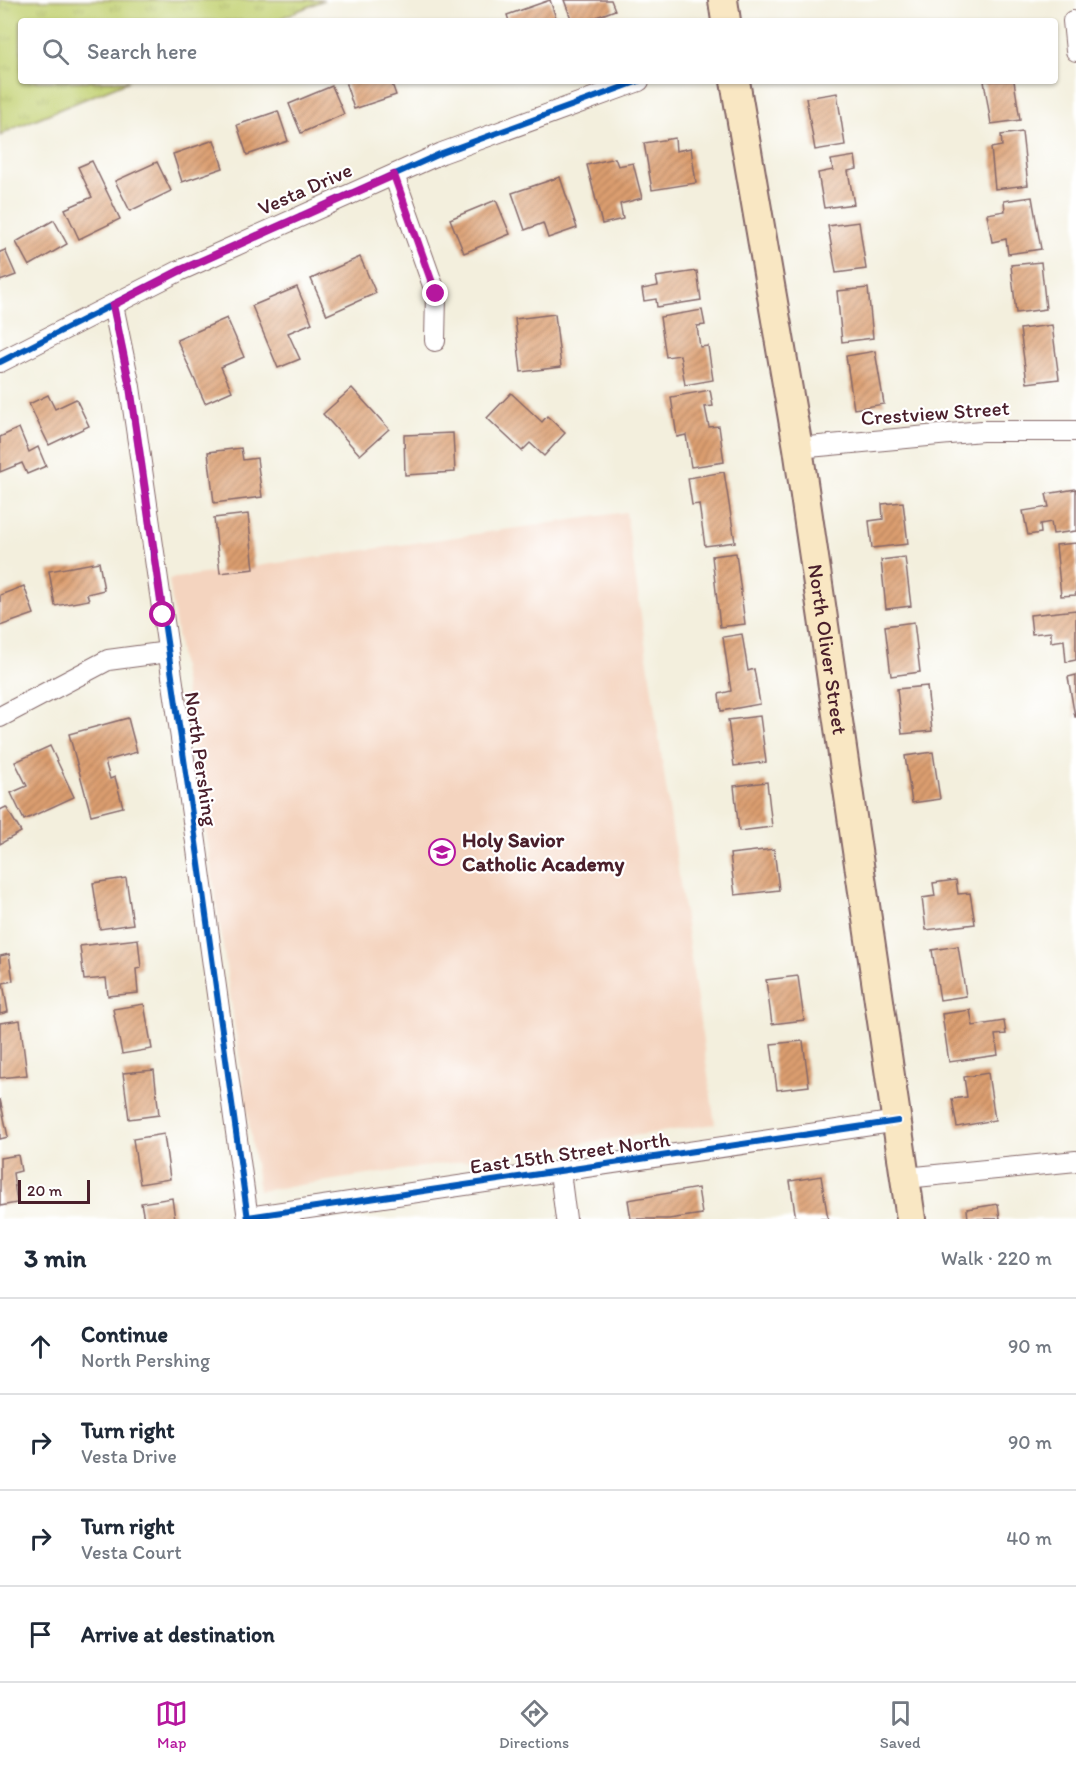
<!DOCTYPE html>
<html lang="en">
<head>
<meta charset="utf-8">
<style>
  body { margin:0; font-family:Itim,sans-serif; background:#f6f6f7; color:#1f2937 }
  .scale { position:absolute; left:18px; bottom:15px; width:72px; box-sizing:border-box; padding-left:6px; border:3px solid #4a1f2b; border-top:0; font-size:16px; line-height:21px; white-space:nowrap; color:#4a1f2b; -webkit-text-stroke:4px #fff; paint-order:stroke }
  .stop { position:absolute; width:18px; height:18px; margin:-14px; border:4px solid #b5179e; border-radius:50%; background:#fff }
  .stop.end { background:#b5179e; border-color:#fff; box-shadow:0 2px 6px #0008 }
  .list { margin:0; padding:0; list-style:none }
  h2 { display:flex; justify-content:space-between; align-items:center; height:78px; margin:0; padding:0 24px; font-size:26px }
  h2 small { font-size:20px; font-weight:400; color:#747a83 }
  .list li { display:grid; grid-template-columns:39px 1fr auto; gap:18px; align-items:center; box-sizing:border-box; height:96px; padding:0 24px; border-top:2px solid #e0e1e3 }
  .list b { display:block; font-size:22px; white-space:nowrap }
  .list p { margin:0; font-size:20px; white-space:nowrap; color:#747a83 }
  .list em { font-size:20px; font-style:normal; color:#747a83 }
  .icon { flex:none; width:33px; height:33px; fill:none; stroke:currentColor; stroke-width:2; stroke-linecap:round; stroke-linejoin:round }
  .map { position:relative; flex:none; width:1076px; height:1219px; overflow:hidden }
  .search { position:absolute; background:#fff; box-shadow:0 2px 4px #0004; left:18px; right:18px; top:18px; height:66px; display:flex; align-items:center; gap:15px; box-sizing:border-box; padding:0 21px; border-radius:6px; color:#747a83; font-size:22px }
  .sheet { height:462px; background:#fff }
  nav { display:flex; justify-content:space-around; align-items:center; box-sizing:border-box; height:84px; border-top:2px solid #e0e1e3; background:#fff; font-size:16px; color:#747a83 }
  nav a { display:grid; justify-items:center; gap:3px }
  nav .on { color:#b5179e }
  .map>svg:first-child { display:block }
  .built { fill:#f4d4bf }
  .grass { fill:url(#grass-tufts); stroke:#86784f; stroke-width:1.5 }
  .building { fill:url(#building-hatch) }
  .lines { fill:none; stroke-linecap:round; stroke-linejoin:round }
  .minor-casing { stroke:#856869; stroke-width:22 }
  .secondary-casing { stroke:#856869; stroke-width:32 }
  .minor { stroke:#fff; stroke-width:20 }
  .secondary { stroke:#f9e7c3; stroke-width:28 }
  .cycleway-casing { stroke:#fff; stroke-width:10 }
  .cycleway { stroke:#0057b8; stroke-width:6 }
  .route { stroke:#b5179e; stroke-width:8 }
  .labels { text-anchor:middle; stroke-width:4.5; stroke-linejoin:round; paint-order:stroke }
  .street-label { font-size:21px; fill:#4a1f2b; stroke:#fff }
  .poi-label { font-size:21px; font-weight:bold; fill:#4a1f2b; stroke:#fff; text-anchor:start }
</style>
</head>
<body>
<div class="map">
<svg width="1076" height="1219" viewBox="0 0 1076 1219">
  <defs>
    <pattern id="grass-tufts" width="24" height="20" patternUnits="userSpaceOnUse" patternTransform="scale(1.5)"><rect width="24" height="20" fill="#c3d173"/><path d="M3 7l-1-3M5 7V3M7 7l1-3M15 17l-1-3M17 17v-4M19 17l1-3" fill="none" stroke="#a9b364"/></pattern>
    <pattern id="building-hatch" width="6" height="6" patternUnits="userSpaceOnUse" patternTransform="scale(1.5)"><rect width="6" height="6" fill="#db9e6f"/><path d="M-1 1l2-2M0 6l6-6M5 7l2-2" fill="none" stroke="#b4805b"/></pattern>
  </defs>
  <rect width="100%" height="100%" fill="#fff"/>
  <filter id="ink" filterUnits="userSpaceOnUse"><feTurbulence type="fractalNoise" baseFrequency=".0167" numOctaves="2"/><feDisplacementMap in="SourceGraphic" scale="12" xChannelSelector="R" yChannelSelector="G"/><feConvolveMatrix kernelMatrix="1 2 1 2 8 2 1 2 1" color-interpolation-filters="sRGB"/></filter>
  <filter id="wash" filterUnits="userSpaceOnUse"><feTurbulence type="fractalNoise" baseFrequency=".008" numOctaves="4" result="noise"/><feDisplacementMap in="SourceGraphic" scale="24" xChannelSelector="R" yChannelSelector="G"/><feGaussianBlur stdDeviation="1.35" result="paint"/><feColorMatrix in="noise" values="0 0 0 0 0 0 0 0 0 0 0 0 0 0 0 0 0 1.4 0 .05"/><feComposite in="paint" operator="in"/></filter>
  <g filter="url(#wash)">
    <rect width="100%" height="100%" fill="#f3efdd"/>
    <path class="built" d="M626,512L715,1124L259,1191L169,579Z"/>
    <path class="grass" d="M0,0H324L274,21H21V81H129L14,128L0,136Z"/>
    <g id="blocks">
      <g class="building">
        <path d="M550,0L557,21H509L507,15Z"/>
        <path d="M564,0H611L615,10L586,21H572Z"/>
        <path d="M345,81H391L396,95L354,109Z"/>
        <path d="M984,81H1014L1020,120L991,124Z"/>
        <path d="M332,86L344,114L301,133L289,104Z"/>
        <path d="M837,93L845,145L815,150L806,98Z"/>
        <path d="M278,111L288,141L247,155L237,125Z"/>
        <path d="M1022,132L1028,185L995,189L991,148L1002,146L1001,135Z"/>
        <path d="M675,138L676,151L691,148L696,183L652,190L644,143Z"/>
        <path d="M214,140L223,168L182,182L173,154Z"/>
        <path d="M855,156L857,169L848,171L854,204L824,208L818,173L833,170L831,160Z"/>
        <path d="M615,158L618,166L633,163L642,198L620,204L623,219L602,224L587,165Z"/>
        <path d="M92,161L120,219L79,239L65,209L92,197L78,167Z"/>
        <path d="M157,162L171,191L130,211L115,181Z"/>
        <path d="M560,177L577,228L548,238L543,223L525,230L512,193Z"/>
        <path d="M1032,197L1041,249L1008,254L1006,239L992,242L987,214L1005,211L1004,201Z"/>
        <path d="M496,200L510,234L464,253L450,219Z"/>
        <path d="M54,220L67,244L29,266L16,242Z"/>
        <path d="M859,222L866,269L836,273L828,226Z"/>
        <path d="M5,250L16,275L0,281V252Z"/>
        <path d="M360,257L376,293L327,315L311,279Z"/>
        <path d="M1041,262L1046,309L1016,313L1011,265Z"/>
        <path d="M697,271L701,300L657,307L656,299L644,301L642,289L658,286L656,277Z"/>
        <path d="M297,287L312,323L288,333L300,359L278,368L252,306Z"/>
        <path d="M868,288L873,338L842,342L837,291Z"/>
        <path d="M702,310L705,325L697,326L700,347L708,346L713,380L685,385L680,355L666,357L660,317Z"/>
        <path d="M555,314L561,367L521,372L515,319Z"/>
        <path d="M227,318L244,357L221,367L232,391L205,403L177,340Z"/>
        <path d="M1052,325L1059,379L1027,383L1020,329Z"/>
        <path d="M875,351L884,404L854,409L846,356Z"/>
        <path d="M352,388L389,429L360,455L323,414Z"/>
        <path d="M710,390L713,406L705,407L709,427L719,426L724,462L691,467L686,435L677,437L671,397Z"/>
        <path d="M511,393L542,422L547,416L565,433L544,456L530,443L522,451L487,418Z"/>
        <path d="M48,395L55,409L76,399L89,426L49,445L29,404Z"/>
        <path d="M19,428L29,452L38,447L46,466L27,474L22,463L0,472V437Z"/>
        <path d="M453,433L455,472L405,475L404,435Z"/>
        <path d="M241,448L243,460L257,458L262,497L214,503L208,452Z"/>
        <path d="M724,472L735,542L705,546L699,504L692,505L688,478Z"/>
        <path d="M1076,489V531L1053,534L1051,522L1040,524L1041,533L1028,535L1023,511L1049,507L1046,494Z"/>
        <path d="M903,502L908,544L872,548L869,521L883,519L882,504Z"/>
        <path d="M248,514L254,569L220,573L214,518Z"/>
        <path d="M1076,543V595L1061,596L1056,545Z"/>
        <path d="M736,553L745,624L720,627L712,556Z"/>
        <path d="M905,557L911,606L886,609L881,560Z"/>
        <path d="M99,562L104,590L87,594L89,600L55,606L49,571Z"/>
        <path d="M24,586L34,614L0,626V595Z"/>
        <path d="M1076,610V660L1066,662L1064,640L1051,642V632L1032,634L1030,615Z"/>
        <path d="M914,622L920,672L891,676L885,626Z"/>
        <path d="M742,634L748,671L754,669L760,704L721,711L719,694L731,691L723,637Z"/>
        <path d="M1076,675V717H1075L1068,677Z"/>
        <path d="M927,686L932,731L902,734L897,689Z"/>
        <path d="M760,716L766,762L734,766L728,720Z"/>
        <path d="M128,718L137,752L105,761L110,779L115,777L123,807L91,815L69,734Z"/>
        <path d="M50,746L74,797L24,820L11,793L27,786L15,762Z"/>
        <path d="M933,752L940,799L912,803L905,756Z"/>
        <path d="M767,782L772,827L739,831L734,786Z"/>
        <path d="M6,807L21,832L0,844V810Z"/>
        <path d="M774,849L779,890L735,895L730,854Z"/>
        <path d="M126,878L133,924L100,929L93,883Z"/>
        <path d="M956,880L958,894L970,893L975,924L926,930L922,898L935,896L933,883Z"/>
        <path d="M138,939L141,968L136,969L138,993L108,996L106,978L84,980L80,946Z"/>
        <path d="M958,946L966,996L940,1000L932,950Z"/>
        <path d="M9,954L13,981L3,983L8,1012L0,1014V956Z"/>
        <path d="M798,976L804,1020L772,1024L766,980Z"/>
        <path d="M144,1004L152,1049L122,1054L113,1009Z"/>
        <path d="M970,1010L973,1026L1004,1021L1006,1034L995,1035L998,1055L949,1062L942,1014Z"/>
        <path d="M20,1020L27,1075L0,1078V1023Z"/>
        <path d="M803,1041L809,1086L777,1090L771,1044Z"/>
        <path d="M154,1070L159,1115L129,1119L123,1073Z"/>
        <path d="M988,1073L995,1120L957,1127L952,1099L967,1097L964,1077Z"/>
        <path d="M0,1099L8,1137L0,1139Z"/>
        <path d="M164,1134L170,1179L140,1184L133,1139Z"/>
        <path d="M18,1155L21,1171L13,1173L17,1203L0,1206V1158Z"/>
        <path d="M821,1176L828,1219H796L790,1181Z"/>
        <path d="M698,1188L702,1214L669,1219H631L628,1200Z"/>
        <path d="M172,1198L175,1219H144L141,1203Z"/>
        <path d="M998,1204L1000,1219H968L967,1209Z"/>
      </g>
    </g>
  </g>
  <g filter="url(#ink)">
    <use href="#blocks" fill-opacity="0" stroke="#856869" stroke-width="1.5"/>
    <g class="lines">
      <defs>
        <g id="minor">
          <path d="M1073,21L1076,51"/>
          <path d="M394,175L436,294L435,341"/>
          <path d="M113,305L130,387L195,835L248,1219"/>
          <path d="M0,362L179,271L442,153L639,81"/>
          <path d="M798,448L982,431H1076"/>
          <path d="M0,717L108,660L168,652"/>
          <path d="M560,1172L566,1219"/>
          <path d="M906,1178L1076,1161"/>
          <path d="M248,1217L898,1121"/>
        </g>
        <g id="secondary">
          <path d="M723,0L726,21"/>
          <path id="s1" d="M735,81L798,448L911,1219"/>
        </g>
      </defs>
      <use href="#minor" class="minor-casing"/>
      <use href="#secondary" class="secondary-casing"/>
      <use href="#minor" class="minor"/>
      <use href="#secondary" class="secondary"/>
      <defs>
        <g id="cycleway">
          <path d="M113,305L130,387L195,835L248,1219"/>
          <path d="M0,362L179,271L442,153L639,81"/>
          <path d="M248,1217L898,1121"/>
        </g>
      </defs>
      <use href="#cycleway" class="cycleway-casing"/>
      <use href="#cycleway" class="cycleway"/>
    </g>
  </g>
  <g class="lines" filter="url(#ink)">
    <path class="route" d="M163,615L130,387L113,305L179,271L394,175L436,294"/>
  </g>
  <defs>
    <symbol id="school-ring" viewBox="-11 -11 22 22"><circle r="9.5" fill="#fff" stroke="#b5179e" stroke-width="1.5"/><path d="M0-5L7-2L0 1L-7-2ZM-4 1L0 2.5L4 1V4Q0 6-4 4Z" fill="#b5179e"/></symbol>
  </defs>
  <g fill-rule="evenodd">
    <use href="#school-ring" x="427" y="837" width="30" height="30"/>
  </g>
  <g class="labels">
    <g class="street-label">
      <text transform="translate(305 189) rotate(-24)" y="7">Vesta Drive</text>
      <text transform="translate(935 413) rotate(-4)" y="7">Crestview Street</text>
      <text dy="7" stroke="none"><textPath href="#s1" startOffset="576">North Oliver Street</textPath></text>
      <text transform="translate(201 759) rotate(82)" y="7">North Pershing</text>
      <text transform="translate(570 1153) rotate(-8)" y="7">East 15th Street North</text>
    </g>
    <g class="poi-label">
      <text x="462" y="847">Holy Savior<tspan x="462" dy="24">Catholic Academy</tspan></text>
    </g>
  </g>
</svg>
<div class="scale">20 m</div>
<div class="stop" style="left:163px;top:615px"></div>
<div class="stop end" style="left:436px;top:294px"></div>
<div class="search"><svg class="icon" aria-label="search" viewBox="0 0 24 24"><circle cx="10" cy="10" r="6"/><path d="M15 15l6 6"/></svg>Search here</div>
</div>
<section class="sheet">
<h2>3 min<small>Walk · 220 m</small></h2>
<ul class="list">
<li><svg class="icon" aria-label="ahead" viewBox="0 0 24 24"><path d="M12 20V5M6 11l6-6 6 6"/></svg><div><b>Continue</b><p>North Pershing</p></div><em>90 m</em></li>
<li><svg class="icon" aria-label="right" viewBox="0 0 24 24"><path d="M7 20v-9h11M14 6l5 5-5 5"/></svg><div><b>Turn right</b><p>Vesta Drive</p></div><em>90 m</em></li>
<li><svg class="icon" aria-label="right" viewBox="0 0 24 24"><path d="M7 20v-9h11M14 6l5 5-5 5"/></svg><div><b>Turn right</b><p>Vesta Court</p></div><em>40 m</em></li>
<li><svg class="icon" aria-label="arrive" viewBox="0 0 24 24"><path d="M6 21V4h12l-3 4 3 4H6"/></svg><div><b>Arrive at destination</b></div></li>
</ul>
</section>
<nav>
<a class="on"><svg class="icon" aria-label="map" viewBox="0 0 24 24"><path d="M3 6l6-2 6 2 6-2v14l-6 2-6-2-6 2zM9 4v14M15 6v14"/></svg>Map</a>
<a><svg class="icon" aria-label="directions" viewBox="0 0 24 24"><path d="M12 3l9 9-9 9-9-9zM9 14v-3h6M13 9l2 2-2 2"/></svg>Directions</a>
<a><svg class="icon" aria-label="saved" viewBox="0 0 24 24"><path d="M7 4h10v16l-5-4-5 4z"/></svg>Saved</a>
</nav>
</body>
</html>
